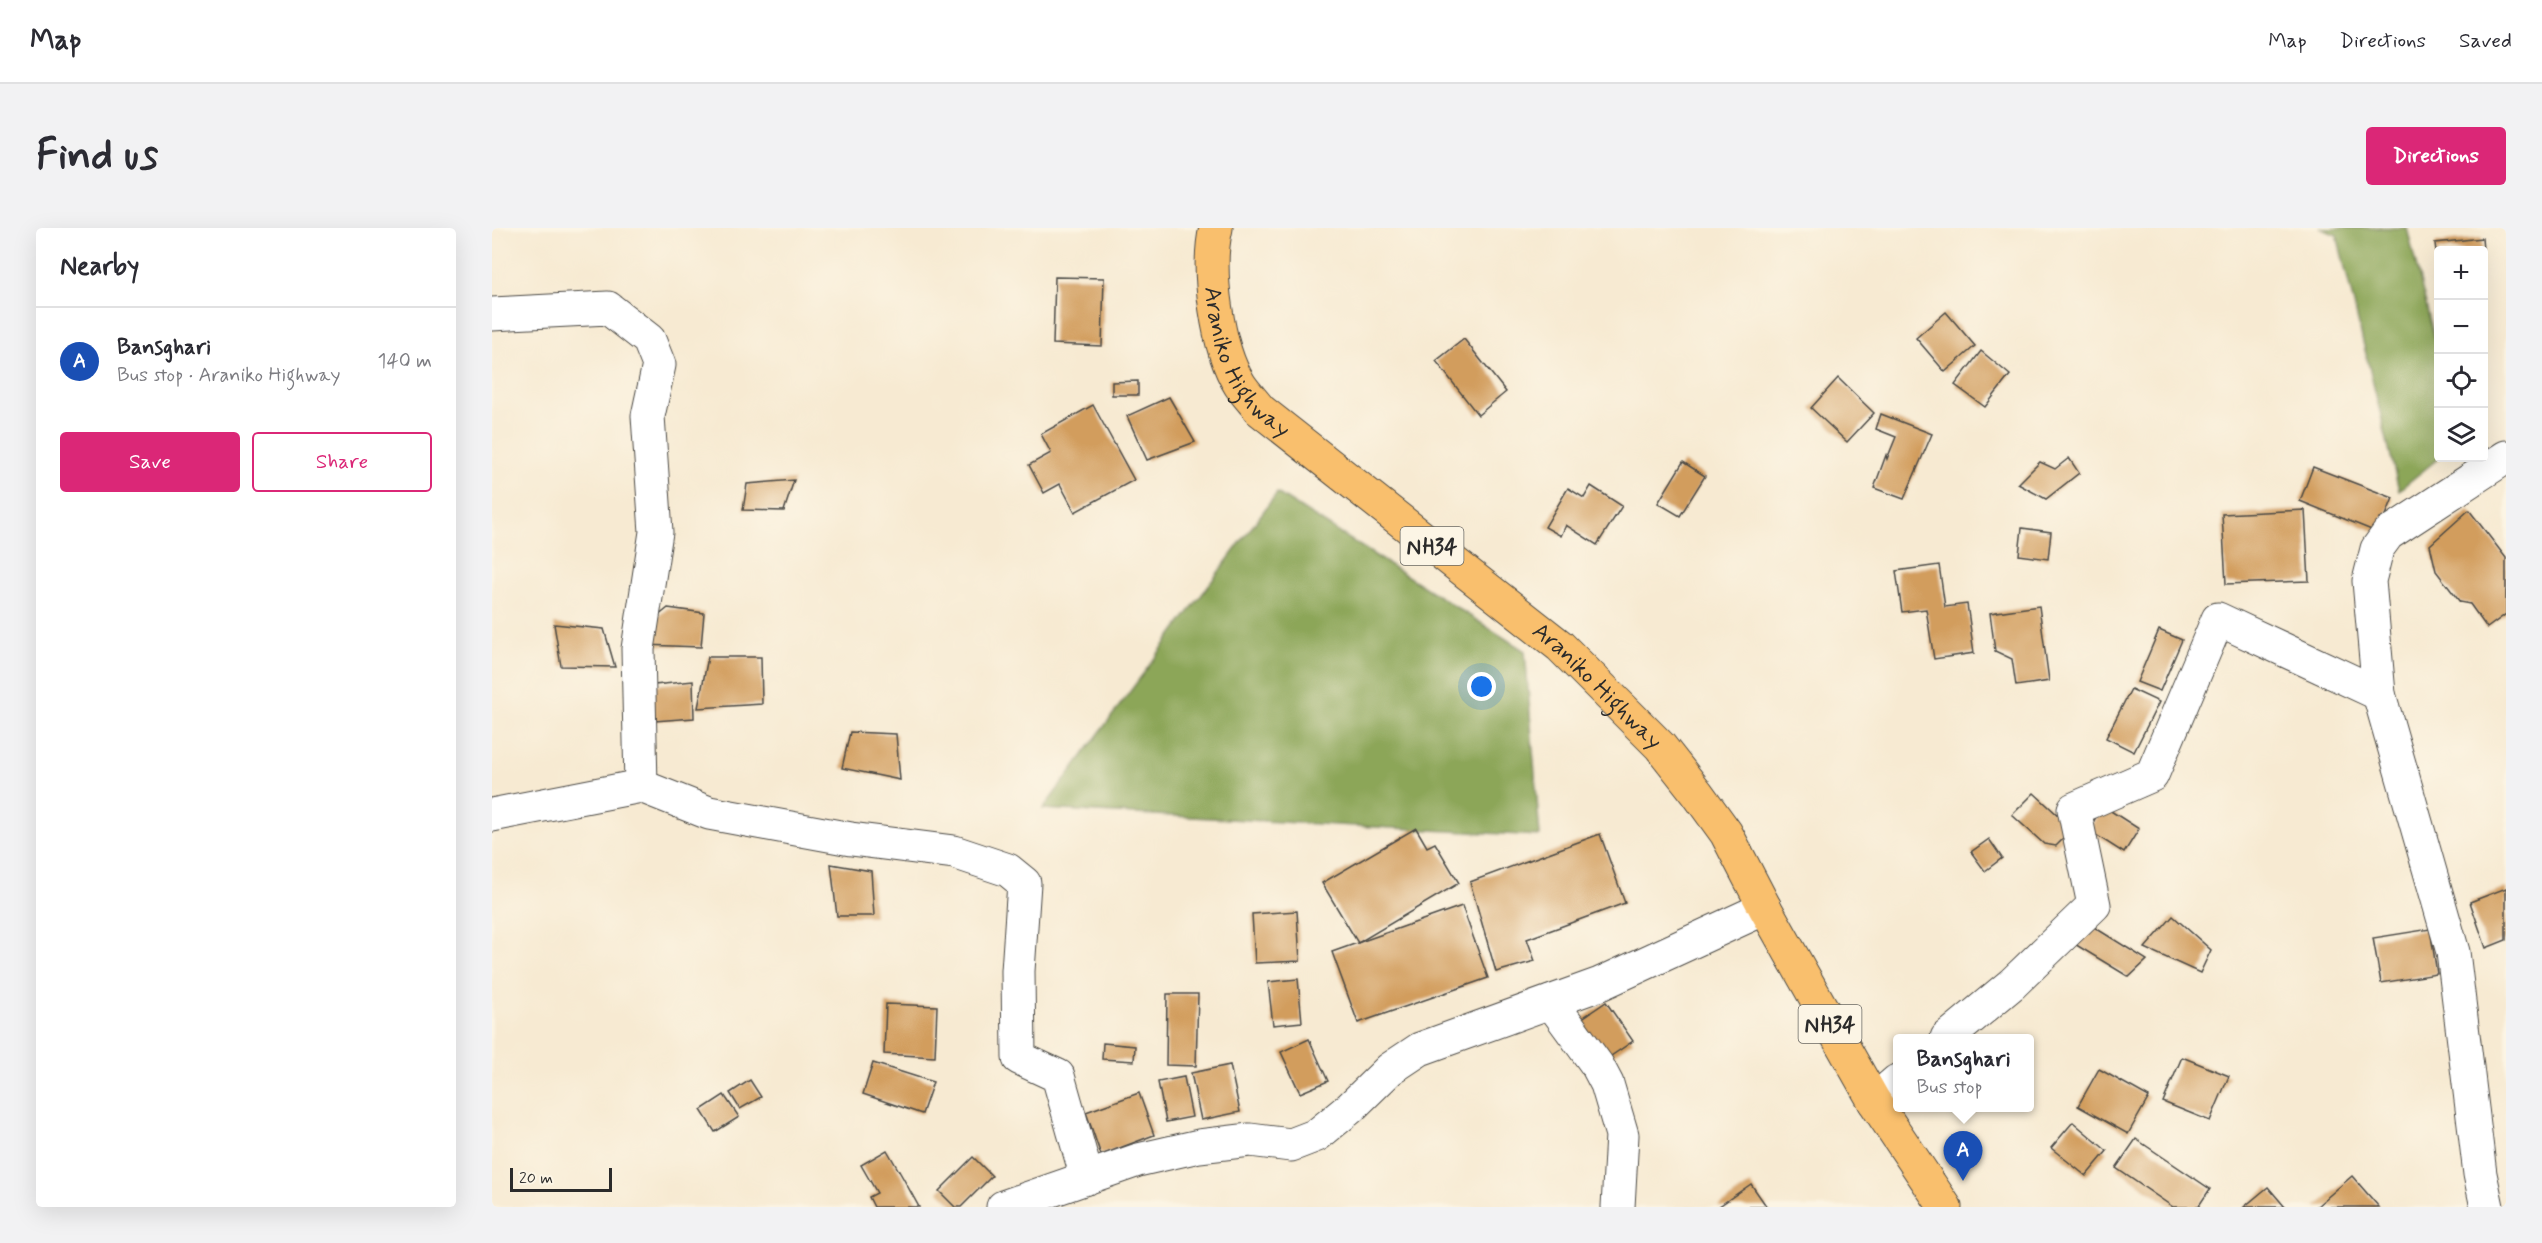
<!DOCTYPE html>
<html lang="en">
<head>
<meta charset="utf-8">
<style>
  body { margin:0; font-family:Mynerve,sans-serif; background:#f2f2f3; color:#2b2b33 }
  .controls { position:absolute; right:18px; top:18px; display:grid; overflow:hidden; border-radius:6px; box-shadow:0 6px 24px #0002 }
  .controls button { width:54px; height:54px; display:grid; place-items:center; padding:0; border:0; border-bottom:2px solid #e1e1e2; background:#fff; color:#2b2b33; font:30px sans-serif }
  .scale { position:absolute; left:18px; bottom:15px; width:102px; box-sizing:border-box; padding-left:6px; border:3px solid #2b2b2b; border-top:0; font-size:16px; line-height:21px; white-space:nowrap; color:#2b2b2b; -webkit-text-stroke:4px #fcf5e5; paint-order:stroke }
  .you { position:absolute; left:990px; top:459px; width:21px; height:21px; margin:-15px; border:4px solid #fff; border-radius:50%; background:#1a73e8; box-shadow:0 0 0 9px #1a73e833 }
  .badge { display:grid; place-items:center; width:39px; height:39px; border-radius:50%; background:#db2777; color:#fff; font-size:20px; font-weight:700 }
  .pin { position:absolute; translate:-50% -50px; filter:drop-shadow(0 2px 3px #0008) }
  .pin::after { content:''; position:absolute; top:32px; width:21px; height:18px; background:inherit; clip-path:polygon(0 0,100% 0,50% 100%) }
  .popup { position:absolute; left:1401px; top:806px; width:141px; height:78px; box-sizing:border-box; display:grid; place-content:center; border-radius:6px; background:#fff; filter:drop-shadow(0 2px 4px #0005); font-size:20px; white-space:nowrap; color:#7c7c81 }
  .popup b { font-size:22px; color:#2b2b33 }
  .popup::after { content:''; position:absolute; left:50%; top:100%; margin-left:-12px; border:12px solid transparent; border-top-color:#fff }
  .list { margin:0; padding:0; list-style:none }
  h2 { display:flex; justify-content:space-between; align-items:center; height:78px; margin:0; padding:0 24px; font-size:26px }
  h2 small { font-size:20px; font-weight:400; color:#7c7c81 }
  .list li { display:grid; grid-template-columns:39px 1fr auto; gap:18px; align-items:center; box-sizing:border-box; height:108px; padding:0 24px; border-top:2px solid #e1e1e2 }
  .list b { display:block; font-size:22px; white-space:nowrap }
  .list p { margin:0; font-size:20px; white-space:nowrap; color:#7c7c81 }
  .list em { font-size:20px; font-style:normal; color:#7c7c81 }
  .actions { display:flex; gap:12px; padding:18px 24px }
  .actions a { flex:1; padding:14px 0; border:2px solid #db2777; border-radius:6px; text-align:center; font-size:21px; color:#db2777 }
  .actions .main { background:#db2777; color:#fff }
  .icon { flex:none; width:33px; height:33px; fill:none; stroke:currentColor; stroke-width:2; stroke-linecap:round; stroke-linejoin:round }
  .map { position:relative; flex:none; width:2014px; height:979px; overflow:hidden; border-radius:6px }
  header { display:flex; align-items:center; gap:36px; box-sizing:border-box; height:84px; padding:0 30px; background:#fff; border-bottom:2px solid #e1e1e2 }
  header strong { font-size:28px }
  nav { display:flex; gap:33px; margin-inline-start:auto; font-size:21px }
  .intro { display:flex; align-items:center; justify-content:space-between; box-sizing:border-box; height:144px; padding:0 36px }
  h1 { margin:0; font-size:42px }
  .button { padding:15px 27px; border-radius:6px; background:#db2777; color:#fff; font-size:21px; font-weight:700 }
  main { display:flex; gap:36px; padding:0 36px }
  aside { flex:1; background:#fff; border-radius:6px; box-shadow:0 6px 24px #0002 }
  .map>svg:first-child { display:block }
  .forest { fill:#8ca659; stroke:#5c6842; stroke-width:1.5 }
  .building { fill:#d29d5d }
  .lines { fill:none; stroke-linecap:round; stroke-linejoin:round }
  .minor-casing { stroke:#4a4844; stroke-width:35 }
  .highway-casing { stroke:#4a4844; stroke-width:35 }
  .minor { stroke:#fff; stroke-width:33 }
  .highway { stroke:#f9bf6d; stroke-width:33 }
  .labels { text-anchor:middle; stroke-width:4.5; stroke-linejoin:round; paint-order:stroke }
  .shield { fill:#fcf5e5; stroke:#6a6863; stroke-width:1.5 }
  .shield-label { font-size:22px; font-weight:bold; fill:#2b2b2b }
  .street-label { font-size:24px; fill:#2b2b2b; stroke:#fcf5e5 }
</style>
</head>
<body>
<header>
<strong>Map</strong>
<nav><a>Map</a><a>Directions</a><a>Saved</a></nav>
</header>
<div class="intro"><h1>Find us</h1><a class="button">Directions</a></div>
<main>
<aside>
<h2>Nearby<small></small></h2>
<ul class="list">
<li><span class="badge" style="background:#1a4fb4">A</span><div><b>Bansghari</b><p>Bus stop · Araniko Highway</p></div><em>140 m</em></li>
</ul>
<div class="actions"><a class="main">Save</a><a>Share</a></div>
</aside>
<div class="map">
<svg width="2014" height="979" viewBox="0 0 2014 979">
  <rect width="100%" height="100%" fill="#fcf5e5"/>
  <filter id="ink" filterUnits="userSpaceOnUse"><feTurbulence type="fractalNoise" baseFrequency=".0167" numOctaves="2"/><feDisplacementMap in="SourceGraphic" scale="12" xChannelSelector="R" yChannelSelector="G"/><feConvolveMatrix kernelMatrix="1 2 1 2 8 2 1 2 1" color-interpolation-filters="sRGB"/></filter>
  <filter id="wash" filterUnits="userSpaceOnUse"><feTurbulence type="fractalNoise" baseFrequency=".008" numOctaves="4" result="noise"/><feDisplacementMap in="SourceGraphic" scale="24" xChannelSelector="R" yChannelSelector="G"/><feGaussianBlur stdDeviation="1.35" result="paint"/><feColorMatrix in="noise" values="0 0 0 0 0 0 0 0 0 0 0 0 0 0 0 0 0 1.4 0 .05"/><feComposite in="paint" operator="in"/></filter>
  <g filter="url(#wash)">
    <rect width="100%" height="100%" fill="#f7ead2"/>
    <g class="forest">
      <path d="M1828,0H1915L1946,125L1947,230L1907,262L1845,7Z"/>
      <path d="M785,265L1033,423L1048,608L551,581Z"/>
    </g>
    <g id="blocks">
      <g class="building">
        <path d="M1990,10L1991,22H1946L1945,33L1943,15Z"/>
        <path d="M563,49L612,50L610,118L561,116Z"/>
        <path d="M1454,84L1483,118L1453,144L1424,110Z"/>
        <path d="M972,111L1014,164L986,187L944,133Z"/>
        <path d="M1489,123L1518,147L1493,179L1463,157Z"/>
        <path d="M1346,150L1382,185L1355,214L1319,180Z"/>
        <path d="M646,153V167H620V154Z"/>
        <path d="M677,169L703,214L655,232L635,188Z"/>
        <path d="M601,177L642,252L583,284L568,256L552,265L537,237L559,225L549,206Z"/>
        <path d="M1389,186L1440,206L1412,271L1382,260L1394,227L1395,231L1404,209L1384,201Z"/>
        <path d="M1577,230L1587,245L1554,271L1526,256L1548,234L1563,241Z"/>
        <path d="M1191,234L1213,248L1188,288L1166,275Z"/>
        <path d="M1821,239L1901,270L1887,305L1808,273Z"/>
        <path d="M302,252L292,283L251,282L255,256Z"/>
        <path d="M1099,258L1130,278L1105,317L1074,297L1069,308L1053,299L1076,260L1092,270Z"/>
        <path d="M1813,282L1817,353L1734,356L1730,286Z"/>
        <path d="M1977,282L2014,330V386L1995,400L1978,376L1968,374L1944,343L1938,317Z"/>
        <path d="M1530,300L1559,304L1556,331L1527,327Z"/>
        <path d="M1447,337L1453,379L1475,376L1482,425L1442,431L1434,381L1410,384L1404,343Z"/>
        <path d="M1547,378L1557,453L1524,458L1520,431L1503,423L1498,385Z"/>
        <path d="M176,380L212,385L209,419L151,417L154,398Z"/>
        <path d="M62,396L112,401L123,439L69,438Z"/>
        <path d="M1667,402L1690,412L1668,463L1645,454Z"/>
        <path d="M216,429H269L270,476L206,480Z"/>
        <path d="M201,453L202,490L149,494L162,457Z"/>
        <path d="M1639,461L1667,474L1642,524L1614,510Z"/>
        <path d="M358,504L404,506L408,552L350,540Z"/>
        <path d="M1542,565L1570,591L1576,606L1564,618L1552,616L1520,587Z"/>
        <path d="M1611,578L1647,601L1632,625L1596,602Z"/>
        <path d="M924,600L935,619L943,615L967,655L866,715L830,655Z"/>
        <path d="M1108,606L1133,675L1035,711L1043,733L1004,744L978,654Z"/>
        <path d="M1497,611L1510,630L1493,643L1479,624Z"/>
        <path d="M339,636L379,643L382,688H345Z"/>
        <path d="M2014,660V712L1994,720L1978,674Z"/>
        <path d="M970,678L996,750L866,795L840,724Z"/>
        <path d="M805,683L808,733L763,735L760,686Z"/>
        <path d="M1681,688L1719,722L1708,745L1653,720Z"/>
        <path d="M1597,696L1655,732L1637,749L1581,715Z"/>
        <path d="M1938,701L1945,746L1889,755L1881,710Z"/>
        <path d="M806,751L810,794L781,797L776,754Z"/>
        <path d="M675,766H706L704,838L674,837Z"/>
        <path d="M1114,774L1141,813L1113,832L1086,793Z"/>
        <path d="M394,776L445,778L443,829L392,826Z"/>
        <path d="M817,811L836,853L808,865L789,824Z"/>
        <path d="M611,815L643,818L642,833L610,831Z"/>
        <path d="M1690,829L1737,848L1718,893L1671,874Z"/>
        <path d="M381,835L441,854L430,886L371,866Z"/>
        <path d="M738,837L748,884L709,892L699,845Z"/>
        <path d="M1607,841L1657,869L1636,906L1586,878Z"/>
        <path d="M692,849L700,889L674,894L666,854Z"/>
        <path d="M258,852L269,869L248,881L238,865Z"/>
        <path d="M647,865L662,907L609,927L594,884Z"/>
        <path d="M232,867L247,889L223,904L209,882Z"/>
        <path d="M1581,894L1615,923L1594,948L1559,920Z"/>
        <path d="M1644,911L1718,961L1706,979H1681L1624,940Z"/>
        <path d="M395,922L411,950L427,979H382L377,969L385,965L369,937Z"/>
        <path d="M481,929L500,948L469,979H463L447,963Z"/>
        <path d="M1860,948L1887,979H1824Z"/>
        <path d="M1259,956L1275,979H1226Z"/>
        <path d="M1776,959L1793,979H1752Z"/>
      </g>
    </g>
  </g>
  <g filter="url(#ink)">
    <use href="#blocks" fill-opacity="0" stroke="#4a4844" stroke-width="1.5"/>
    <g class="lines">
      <defs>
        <g id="minor">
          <path d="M0,86L116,80L157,112L167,137L156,188L164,304L146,421L149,558"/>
          <path d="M0,587L149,558L217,585L359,611L462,624L516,642L532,655L526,743L527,830L566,848L595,950"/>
          <path d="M1059,774L1105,837L1115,856L1130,907L1126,979"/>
          <path d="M1455,810L1520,756L1602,677L1582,581L1660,547L1726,391L1887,466"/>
          <path d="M1382,873L1405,853"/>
          <path d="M511,979L646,932L707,918L758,912L799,917L825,907L858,880L898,841L928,821L1108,756L1273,680"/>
          <path d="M1995,979L1988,946L1961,724L1887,466L1877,353L1885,321L1896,306L2014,229"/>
        </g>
        <g id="highway">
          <path id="s1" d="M724,0C714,41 725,121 748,157C754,166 762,174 768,182L1068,418L1168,518L1205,565L1234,605L1273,680L1382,873L1453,979"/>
        </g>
      </defs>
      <use href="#minor" class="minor-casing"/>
      <use href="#highway" class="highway-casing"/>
      <use href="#minor" class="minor"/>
      <use href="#highway" class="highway"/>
    </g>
  </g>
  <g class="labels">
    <g class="shield">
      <rect x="908.5" y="299" width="63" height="38" rx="4.5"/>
      <rect x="1306.5" y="777" width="63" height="38" rx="4.5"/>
    </g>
    <g class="shield-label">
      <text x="940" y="326">NH34</text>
      <text x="1338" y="804">NH34</text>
    </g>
    <g class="street-label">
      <text dy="8" stroke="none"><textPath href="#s1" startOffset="144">Araniko Highway</textPath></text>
      <text dy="8" stroke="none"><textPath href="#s1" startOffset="630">Araniko Highway</textPath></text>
    </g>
  </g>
</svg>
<div class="controls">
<button>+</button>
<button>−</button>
<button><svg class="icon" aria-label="locate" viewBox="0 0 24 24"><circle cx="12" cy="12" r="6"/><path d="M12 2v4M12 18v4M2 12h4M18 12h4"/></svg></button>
<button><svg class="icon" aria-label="layers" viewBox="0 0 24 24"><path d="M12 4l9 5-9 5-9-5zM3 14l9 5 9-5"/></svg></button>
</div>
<div class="scale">20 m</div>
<div class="you"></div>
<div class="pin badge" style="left:1471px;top:953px;background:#1a4fb4">A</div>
<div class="popup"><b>Bansghari</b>Bus stop</div>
</div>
</main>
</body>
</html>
